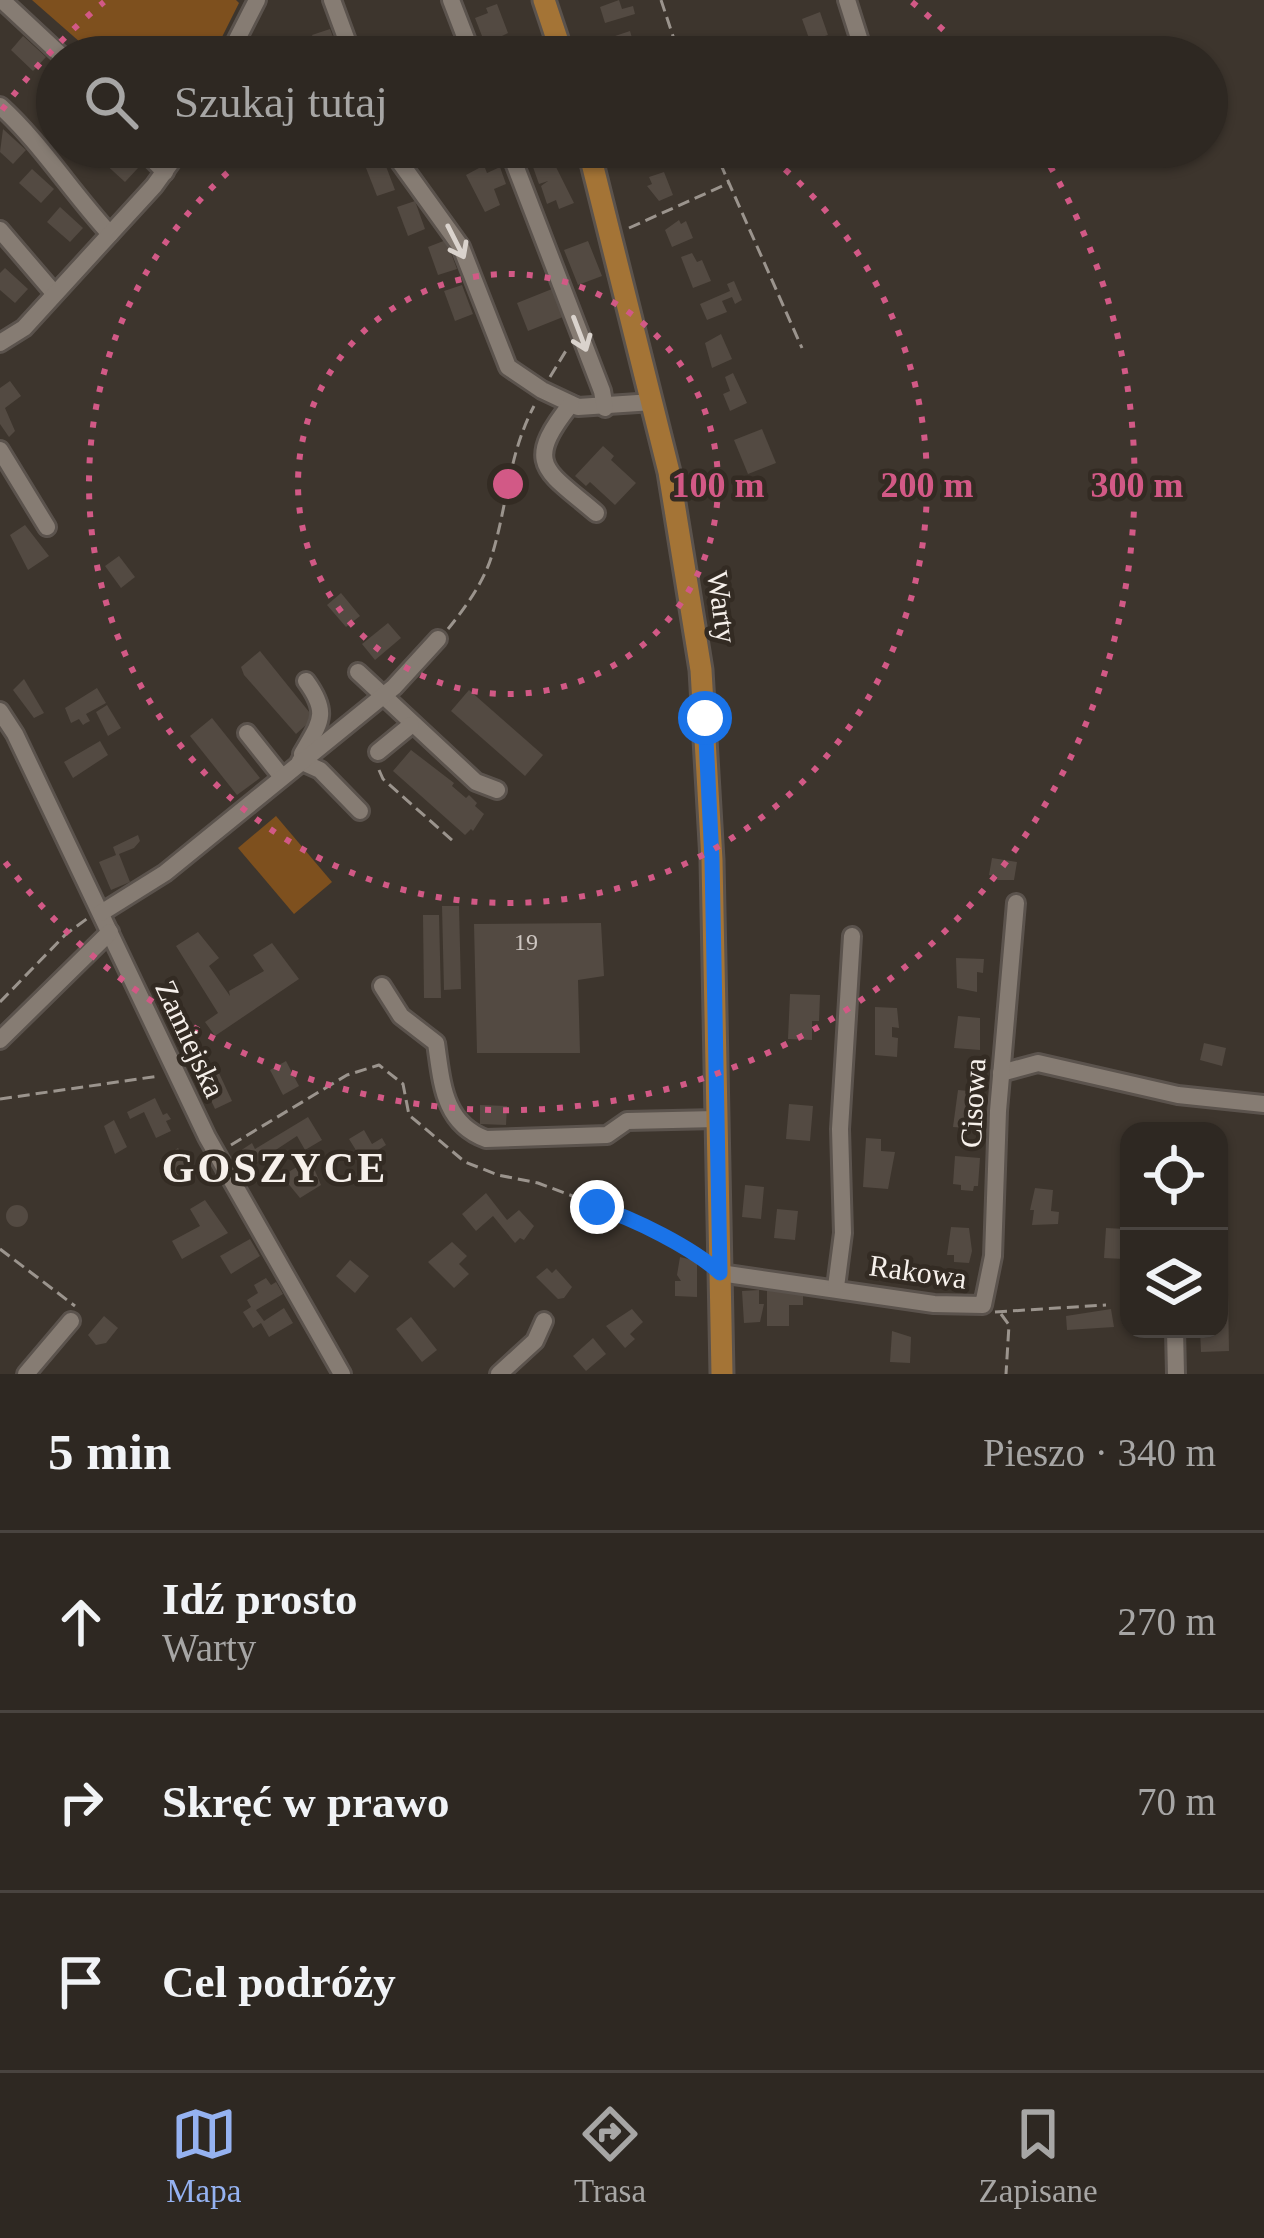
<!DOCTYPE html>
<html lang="pl">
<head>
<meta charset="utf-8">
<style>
  body { margin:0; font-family:"Times New Roman",serif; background:#3a342f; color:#f1f3f6 }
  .controls { position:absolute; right:36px; bottom:36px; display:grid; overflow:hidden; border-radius:24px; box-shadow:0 3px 9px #0004 }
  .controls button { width:108px; height:108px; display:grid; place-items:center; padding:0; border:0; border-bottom:3px solid #494440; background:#2e2822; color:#f1f3f6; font:60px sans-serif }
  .stop { position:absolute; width:36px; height:36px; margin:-27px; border:9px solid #1a73e8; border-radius:50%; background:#fff }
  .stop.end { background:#1a73e8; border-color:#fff; box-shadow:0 3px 12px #0008 }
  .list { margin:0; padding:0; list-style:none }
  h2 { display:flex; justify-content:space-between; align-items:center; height:156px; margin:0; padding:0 48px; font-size:51px }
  h2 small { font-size:39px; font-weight:400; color:#a7a6a5 }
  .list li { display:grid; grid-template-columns:78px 1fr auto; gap:36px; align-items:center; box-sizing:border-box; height:180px; padding:0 48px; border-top:3px solid #494440 }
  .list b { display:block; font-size:45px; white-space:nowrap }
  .list p { margin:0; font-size:39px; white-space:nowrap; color:#a7a6a5 }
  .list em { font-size:39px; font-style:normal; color:#a7a6a5 }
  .icon { flex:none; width:66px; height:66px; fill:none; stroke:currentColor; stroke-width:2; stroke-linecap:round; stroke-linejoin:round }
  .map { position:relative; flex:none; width:1264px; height:1374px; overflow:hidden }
  .search { position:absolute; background:#2e2822; box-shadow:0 3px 9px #0004; left:36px; right:36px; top:36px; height:132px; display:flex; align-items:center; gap:30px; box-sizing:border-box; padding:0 42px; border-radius:66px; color:#a7a6a5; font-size:45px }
  .sheet { height:696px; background:#2e2822 }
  nav { display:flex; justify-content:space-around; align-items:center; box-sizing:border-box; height:168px; border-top:3px solid #494440; background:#2e2822; font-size:33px; color:#a7a6a5 }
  nav a { display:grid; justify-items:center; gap:6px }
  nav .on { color:#95b2f1 }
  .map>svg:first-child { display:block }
  .green { fill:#7e501e }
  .building { fill:#534a42 }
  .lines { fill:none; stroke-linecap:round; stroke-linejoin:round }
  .minor-casing { stroke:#5b534d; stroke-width:22 }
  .major-casing { stroke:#5b534d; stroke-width:27 }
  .path { stroke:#9b948d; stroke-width:3; stroke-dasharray:12 6; stroke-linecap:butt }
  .minor { stroke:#867c73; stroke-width:16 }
  .major { stroke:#a47436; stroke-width:21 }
  .oneway { stroke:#dad3cd }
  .route { stroke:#1a73e8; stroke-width:15 }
  .ring { fill:none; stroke:#d25986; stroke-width:6; stroke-dasharray:6 12 }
  .labels { text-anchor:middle; stroke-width:9; stroke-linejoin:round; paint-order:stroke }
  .number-label { font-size:24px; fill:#cdc6c1 }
  .street-label { font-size:30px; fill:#f6f0eb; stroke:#332b23 }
  .district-label { font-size:42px; font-weight:bold; letter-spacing:3px; fill:#f6f0eb; stroke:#332b23 }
  .centre { fill:#d25986; stroke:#332b23; stroke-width:6 }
  .ring-label { font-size:36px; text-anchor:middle; font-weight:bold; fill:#d25986; stroke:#332b23; stroke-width:9; stroke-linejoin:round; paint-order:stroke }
</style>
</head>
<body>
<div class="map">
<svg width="1264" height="1374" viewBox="0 0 1264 1374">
  <rect width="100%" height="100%" fill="#3d352d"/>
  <g class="green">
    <path d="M32,0H236L239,3L212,57H97Z"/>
    <path d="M276,816L332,882L294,914L238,848Z"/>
  </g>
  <g class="building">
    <path d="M619,0L622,9L633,6L635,14L605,23L600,7Z"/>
    <path d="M497,4L508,33L492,41L490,36H482L475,18L488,13L486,8Z"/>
    <path d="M820,12L828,35L810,41L802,19Z"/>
    <path d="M330,29L341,57H320L312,35Z"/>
    <path d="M630,31L635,48L665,38L669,48L643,57H615L609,38Z"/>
    <path d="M23,36L46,57L33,71L11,50Z"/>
    <path d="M3,129L26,150L13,164L0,152Z"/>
    <path d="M115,147L138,168L125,182L102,161Z"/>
    <path d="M535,150L542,167L554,163L574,203L559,209L556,200L547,204L541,186L548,181L539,184L528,153Z"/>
    <path d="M384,161L395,190L377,196L366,168Z"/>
    <path d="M500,167L506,184L494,189L500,205L485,212L466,175L479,168H485L487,173Z"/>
    <path d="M32,169L54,189L41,203L19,183Z"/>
    <path d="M664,172L673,195L659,201L647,186L652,184L649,177Z"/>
    <path d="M415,201L425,229L408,236L397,207Z"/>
    <path d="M60,207L83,228L70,242L47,222Z"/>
    <path d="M679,220L681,224L686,221L693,238L672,247L665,230Z"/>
    <path d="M446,240L457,269L438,275L428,247Z"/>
    <path d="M588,241L602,276L578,285L564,250Z"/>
    <path d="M692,253L697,262L702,260L711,281L693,288L681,257Z"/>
    <path d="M5,268L28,289L15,303L0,290V273Z"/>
    <path d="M734,281L742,300L735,304L732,297L722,301L727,312L707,320L700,304L730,291L727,284Z"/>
    <path d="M462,285L473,314L455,321L444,291Z"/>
    <path d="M552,289L563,317L528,331L517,303Z"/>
    <path d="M721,334L732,359L712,368L705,343Z"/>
    <path d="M733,373L747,403L730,411L723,394L730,391L725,377Z"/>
    <path d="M10,381L21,396L5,408L15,431L9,437L0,424V388Z"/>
    <path d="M762,429L776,463L748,474L734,440Z"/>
    <path d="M603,446L614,456L611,460L636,483L615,505L590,482L586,486L575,476Z"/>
    <path d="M25,525L49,556L28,570L10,535Z"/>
    <path d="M119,556L135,577L121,588L105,566Z"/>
    <path d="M341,593L360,616L346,627L327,605Z"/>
    <path d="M388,623L401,638L375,660L362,644Z"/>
    <path d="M260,651L314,718L296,734L244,675L241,667Z"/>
    <path d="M24,679L44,713L34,718L13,690Z"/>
    <path d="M97,688L106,703L86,714L90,721L86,723L83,725L79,719L71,723L65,708Z"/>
    <path d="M469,690L543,755L525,776L451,711Z"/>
    <path d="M107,705L121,728L108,736L96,712Z"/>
    <path d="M212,718L260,778L237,795L190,736Z"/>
    <path d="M100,741L108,755L73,778L64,762Z"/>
    <path d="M411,750L454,783L452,786L466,798L469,795L477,803L475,806L484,814L473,831L471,829L465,835L393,771Z"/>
    <path d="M138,835L140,841L134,848L119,854L130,882L111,890L99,862L116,855L113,847Z"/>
    <path d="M992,858L1017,862L1014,880H997L998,877L989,875Z"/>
    <path d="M442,906H459L461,989L444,990Z"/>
    <path d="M423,915H439L441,998H424Z"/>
    <path d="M601,923L604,976L578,980L580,1053H477L474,924Z"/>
    <path d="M198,932L219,958L209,966L230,996L229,991L264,971L253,955L272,943L299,979L215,1036L205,1022L218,1013L176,946Z"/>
    <path d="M956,958L984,959L983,973L977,972V992L957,988Z"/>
    <path d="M790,994L820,995L819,1021H812V1040L788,1039Z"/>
    <path d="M875,1007L897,1008L899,1028L892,1027V1037L898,1038L897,1057L875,1055Z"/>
    <path d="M958,1016L980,1018V1050L954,1048Z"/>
    <path d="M1204,1043L1226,1048L1222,1066L1200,1060Z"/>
    <path d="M286,1061L299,1086L283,1095L270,1070Z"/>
    <path d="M218,1071L232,1101L215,1109L201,1079Z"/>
    <path d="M958,1090L980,1092L981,1129L953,1127Z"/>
    <path d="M155,1098L163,1115L167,1113L171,1119L166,1121L171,1131L156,1138L144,1112L130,1119L127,1112Z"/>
    <path d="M789,1104L813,1106L810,1141L786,1139Z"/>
    <path d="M480,1105L507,1106L506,1125L480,1124Z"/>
    <path d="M308,1117L322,1140L305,1150L297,1136L250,1167L240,1151L252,1143L255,1149Z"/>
    <path d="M114,1120L127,1147L115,1154L104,1126Z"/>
    <path d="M364,1130L372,1144L382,1138L386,1145L362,1160L349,1139Z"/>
    <path d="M866,1138L881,1139V1151L895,1152L888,1189L863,1187Z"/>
    <path d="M178,1148L194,1172L176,1185L160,1160Z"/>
    <path d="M955,1156L980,1158L978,1186H974L973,1191L961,1190V1185L953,1184Z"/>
    <path d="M310,1159L321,1185L300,1198L282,1176Z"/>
    <path d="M745,1185L764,1187L761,1219L742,1217Z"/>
    <path d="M1035,1188L1053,1190L1051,1211L1059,1212L1058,1224L1032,1225L1034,1210H1030Z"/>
    <path d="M486,1193L507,1220L519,1210L534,1226L524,1240L520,1238L515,1243L493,1216L476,1231L462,1214Z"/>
    <path d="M205,1200L228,1233L182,1259L172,1241L200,1226L190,1209Z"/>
    <circle cx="17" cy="1216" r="11"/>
    <path d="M777,1209L798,1211L795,1240L774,1238Z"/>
    <path d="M951,1227L969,1228L972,1251L969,1263L954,1262V1255H947Z"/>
    <path d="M1106,1228L1126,1229L1124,1259L1104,1258Z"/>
    <path d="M250,1239L260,1256L231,1274L220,1256Z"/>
    <path d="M452,1242L467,1256L459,1264L469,1274L454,1288L428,1262Z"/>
    <path d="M680,1257L697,1261V1297L675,1296V1281H681L677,1275Z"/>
    <path d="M350,1260L369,1276L355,1293L336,1276Z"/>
    <path d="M547,1268L552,1273L556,1269L572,1287L564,1298L558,1299L536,1277Z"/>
    <path d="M266,1278L271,1285L276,1282L283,1294L256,1310L264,1321L284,1308L293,1323L269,1337L261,1323L253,1328L243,1312L251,1307L247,1300L258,1293L254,1285Z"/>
    <path d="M759,1290V1304H764L760,1322L744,1323L742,1291Z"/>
    <path d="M767,1291H803V1305H789V1326H767Z"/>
    <path d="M1219,1294H1228L1229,1351L1201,1352L1200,1329H1219Z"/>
    <path d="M632,1309L643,1322L630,1334L635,1339L625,1348L606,1326Z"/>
    <path d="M1111,1309L1114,1327L1067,1330L1066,1316Z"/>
    <path d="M104,1316L118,1328L106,1343L96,1345L88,1335Z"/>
    <path d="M411,1317L437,1350L422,1362L396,1329Z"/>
    <path d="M892,1331L911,1337L910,1363L890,1362Z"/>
    <path d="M593,1338L606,1354L586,1371L573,1356Z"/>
  </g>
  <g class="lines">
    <defs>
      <g id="minor">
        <path d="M332,0L353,57"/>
        <path d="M451,0L473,57"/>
        <path d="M847,0L865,57"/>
        <path d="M5,3L63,57"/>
        <path d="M228,57L257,0"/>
        <path d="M0,106C40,142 72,193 110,234"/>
        <path d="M140,147L165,172"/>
        <path d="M389,147L461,247L508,367L542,390L578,407L653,402"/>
        <path d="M508,147L602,391L605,408"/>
        <path d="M0,230L54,293"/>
        <path d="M0,343L24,328L154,186L182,147"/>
        <path d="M571,404C522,465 546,470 596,513"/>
        <path d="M0,450L47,527"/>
        <path d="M358,672L476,782L497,790"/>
        <path d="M0,711L15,734L207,1137L342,1374"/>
        <path d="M247,733L282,777"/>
        <path d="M378,752L411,725"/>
        <path d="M302,754C320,722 330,714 306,681"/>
        <path d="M300,761L320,770L360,811"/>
        <path d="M101,913L165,873L394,687L438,639"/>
        <path d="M382,986L401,1016L436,1043C442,1083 443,1123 486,1139L607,1135L627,1121L717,1119"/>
        <path d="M0,1040L110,932"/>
        <path d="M1001,1073L1038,1063L1178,1095L1264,1104"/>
        <path d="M720,1273L934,1304L983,1305L993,1256L998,1111L1016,903"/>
        <path d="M836,1287L843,1233L840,1129L852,936"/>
        <path d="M1175,1329L1176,1374"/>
        <path d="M26,1374L71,1321"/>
        <path d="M499,1374L535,1341L544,1321"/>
      </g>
      <g id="major">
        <path d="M544,0L563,57"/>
        <path d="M588,147L669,472L701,670L712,860L722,1374"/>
      </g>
    </defs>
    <use href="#minor" class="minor-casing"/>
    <use href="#major" class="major-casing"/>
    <g class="path">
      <path d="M661,0L680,57"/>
      <path d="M713,147L802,348"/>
      <path d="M629,228L729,183"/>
      <path d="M550,377L567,349"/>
      <path d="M448,629C465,608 484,582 492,555C508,503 508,456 534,406"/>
      <path d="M379,770L383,779L453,841"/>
      <path d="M0,1002L66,934L88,918"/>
      <path d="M0,1099L159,1076"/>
      <path d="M231,1145L347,1075L379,1065L403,1084L409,1115L465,1162L498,1175L538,1183L626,1216L678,1247L701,1255"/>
      <path d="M0,1249L75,1306"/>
      <path d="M995,1312L1106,1305"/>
      <path d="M1001,1314L1009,1325L1006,1374"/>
    </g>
    <use href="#minor" class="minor"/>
    <use href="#major" class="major"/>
  </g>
  <defs><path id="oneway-shaft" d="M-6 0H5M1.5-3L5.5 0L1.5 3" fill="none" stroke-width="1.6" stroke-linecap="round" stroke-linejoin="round" transform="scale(3)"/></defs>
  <g class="oneway">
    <use href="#oneway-shaft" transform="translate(456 242) rotate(63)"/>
    <use href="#oneway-shaft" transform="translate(580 334) rotate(69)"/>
  </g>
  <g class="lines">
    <path class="route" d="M597,1207C633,1218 693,1248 720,1273L712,860L705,718"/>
  </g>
  <g class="ring">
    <circle cx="508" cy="484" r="210"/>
    <path d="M757 147A419 419 0 1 1 259 147"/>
    <path d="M2 110A629 629 0 0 1 104 2M912 2A629 629 0 0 1 968 55M1041 151A629 629 0 0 1 2 858"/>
  </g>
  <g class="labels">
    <g class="number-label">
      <text x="526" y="950">19</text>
    </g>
    <g class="street-label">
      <text transform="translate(722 607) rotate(82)" y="10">Warty</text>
      <text transform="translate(190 1039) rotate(65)" y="10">Zamiejska</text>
      <text transform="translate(973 1103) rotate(-87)" y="10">Cisowa</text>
      <text transform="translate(918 1272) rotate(8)" y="10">Rakowa</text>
    </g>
    <g class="district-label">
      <text x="275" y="1182">GOSZYCE</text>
    </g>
  </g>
  <circle cx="508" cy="484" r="18" class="centre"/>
  <g class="ring-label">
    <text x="718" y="497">100 m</text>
    <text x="927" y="497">200 m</text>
    <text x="1137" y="497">300 m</text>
  </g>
</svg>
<div class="controls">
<button><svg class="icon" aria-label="locate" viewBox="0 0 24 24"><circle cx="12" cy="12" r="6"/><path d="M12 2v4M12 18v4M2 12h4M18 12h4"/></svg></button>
<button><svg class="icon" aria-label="layers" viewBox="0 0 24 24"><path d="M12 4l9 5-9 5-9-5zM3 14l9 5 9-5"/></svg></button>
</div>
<div class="stop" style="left:705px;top:718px"></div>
<div class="stop end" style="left:597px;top:1207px"></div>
<div class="search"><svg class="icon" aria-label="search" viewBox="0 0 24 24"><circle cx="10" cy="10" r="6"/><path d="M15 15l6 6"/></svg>Szukaj tutaj</div>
</div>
<section class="sheet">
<h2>5 min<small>Pieszo · 340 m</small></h2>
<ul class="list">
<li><svg class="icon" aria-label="ahead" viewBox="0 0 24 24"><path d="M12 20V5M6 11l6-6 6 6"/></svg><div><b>Idź prosto</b><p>Warty</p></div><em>270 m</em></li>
<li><svg class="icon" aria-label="right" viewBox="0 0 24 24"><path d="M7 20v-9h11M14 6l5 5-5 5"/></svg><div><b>Skręć w prawo</b></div><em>70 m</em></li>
<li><svg class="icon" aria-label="arrive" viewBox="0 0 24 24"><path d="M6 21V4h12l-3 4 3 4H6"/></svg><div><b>Cel podróży</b></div></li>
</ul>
</section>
<nav>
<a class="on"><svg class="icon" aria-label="map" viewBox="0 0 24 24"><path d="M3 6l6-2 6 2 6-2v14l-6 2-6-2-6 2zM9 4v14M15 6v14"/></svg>Mapa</a>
<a><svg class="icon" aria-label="directions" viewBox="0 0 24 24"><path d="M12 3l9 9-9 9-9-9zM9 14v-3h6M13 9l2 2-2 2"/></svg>Trasa</a>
<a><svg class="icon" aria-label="saved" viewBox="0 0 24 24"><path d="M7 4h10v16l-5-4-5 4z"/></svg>Zapisane</a>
</nav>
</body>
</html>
